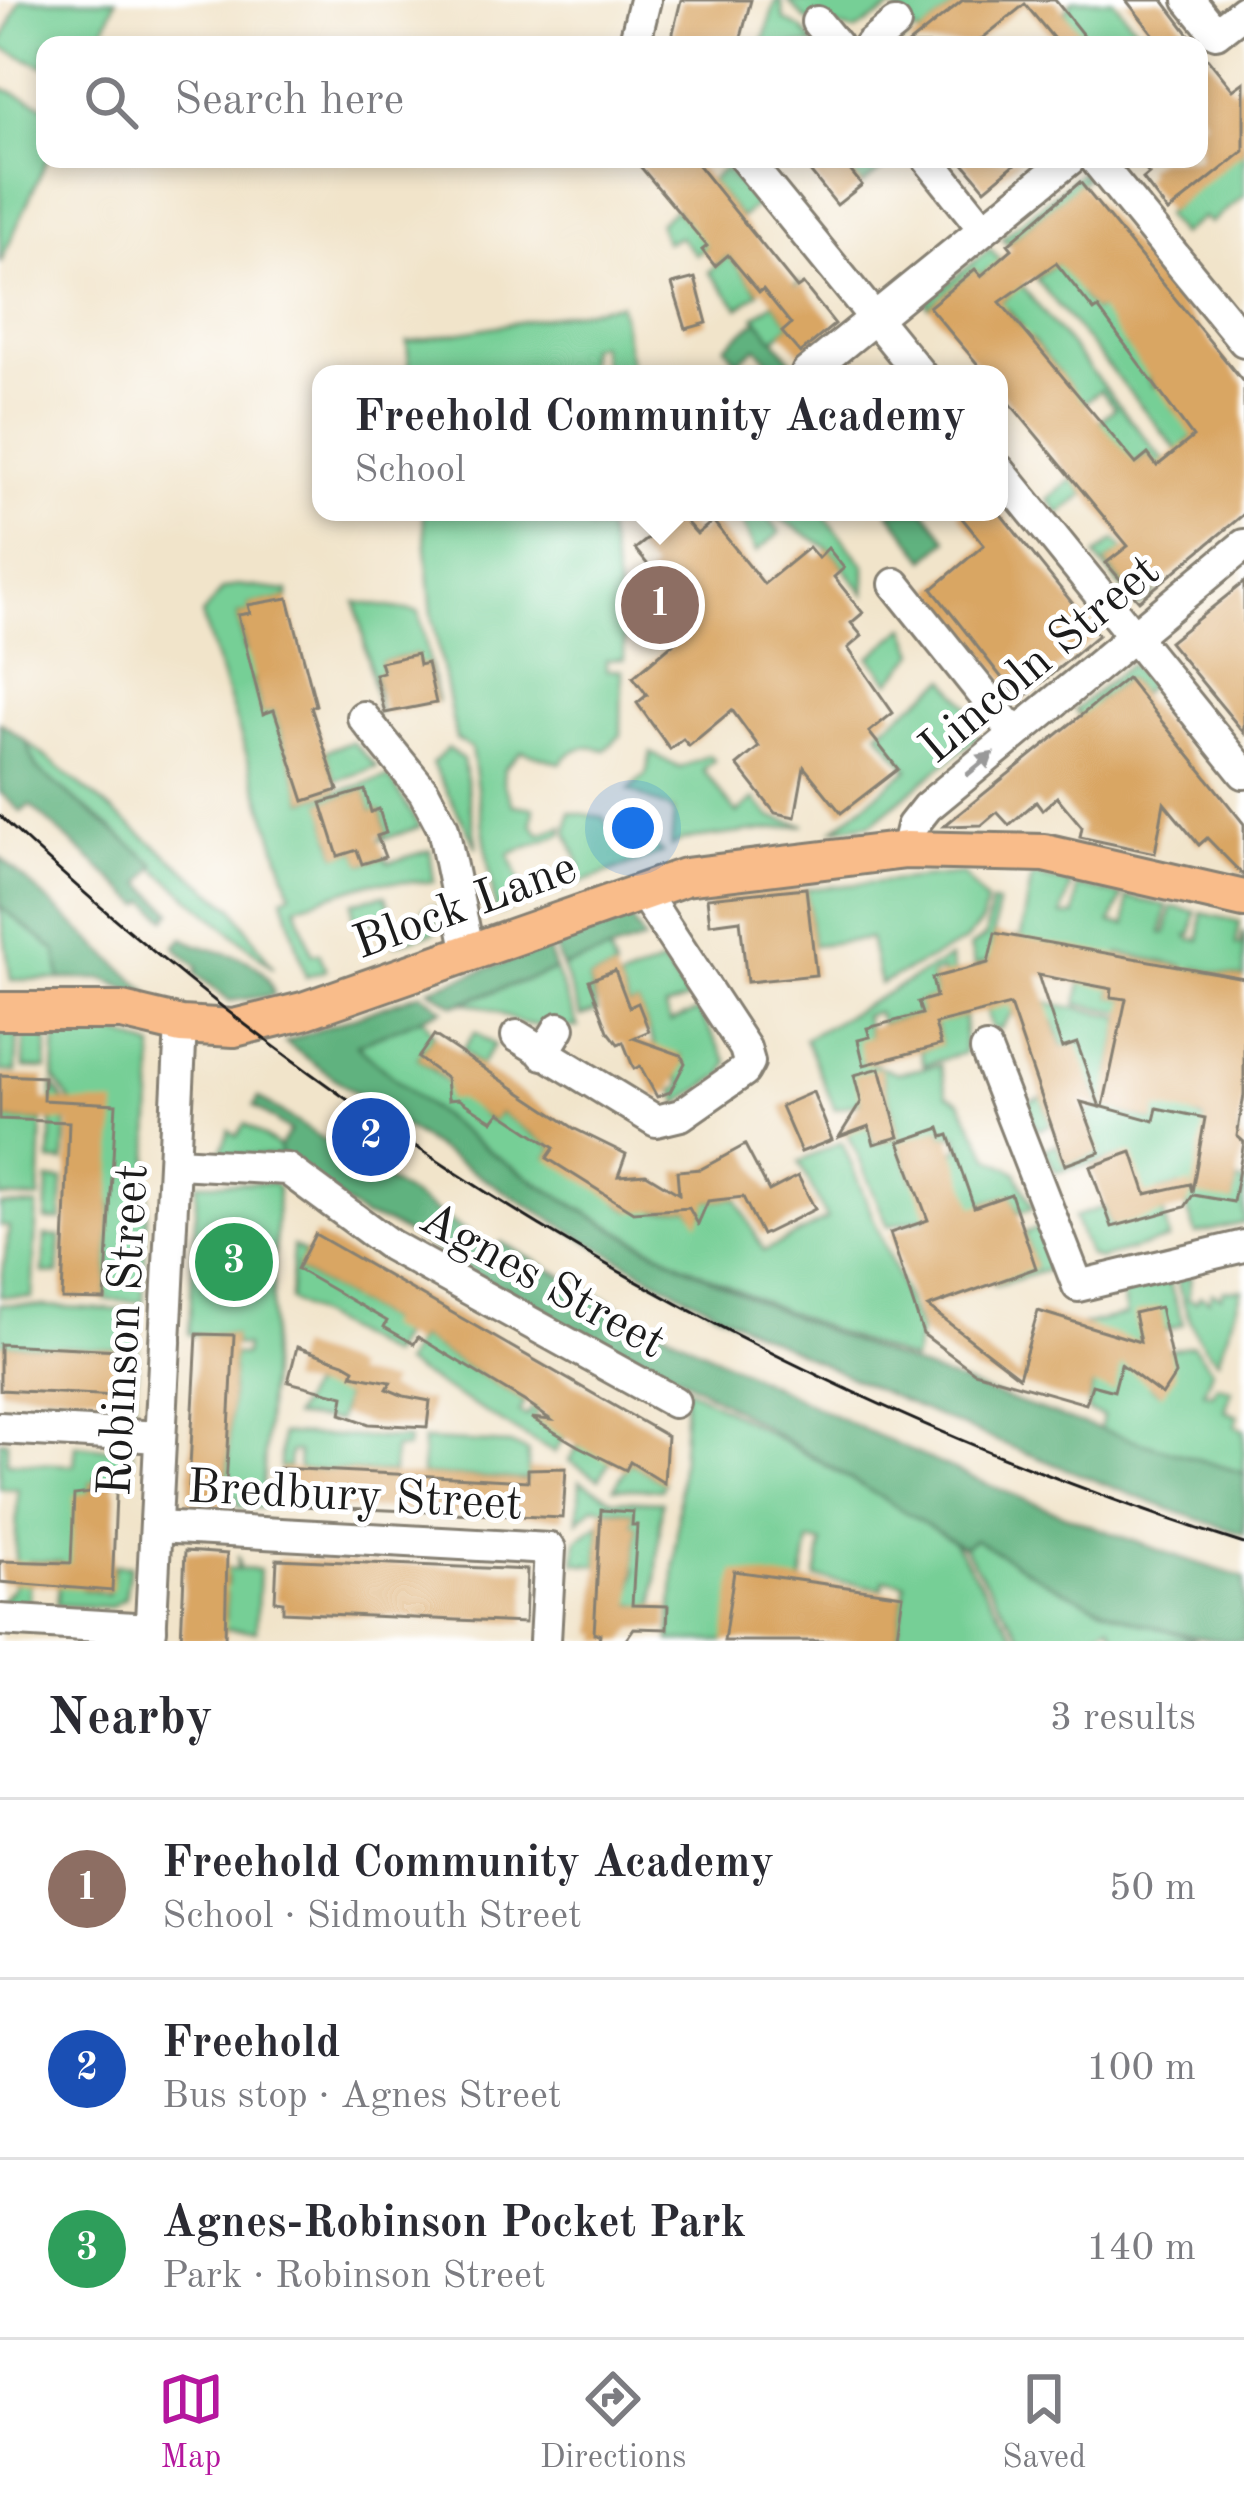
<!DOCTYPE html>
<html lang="en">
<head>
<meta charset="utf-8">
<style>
  body { margin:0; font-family:"Old Standard TT",serif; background:#f7f7f7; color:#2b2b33 }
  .you { position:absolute; left:633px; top:828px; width:42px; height:42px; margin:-30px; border:9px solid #fff; border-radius:50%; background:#1a73e8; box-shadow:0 0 0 18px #1a73e833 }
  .badge { display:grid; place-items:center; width:78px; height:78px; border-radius:50%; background:#b5179e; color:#fff; font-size:39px; font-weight:700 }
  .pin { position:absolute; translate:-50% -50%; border:6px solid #fff; box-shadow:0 3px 12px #0006 }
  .popup { position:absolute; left:312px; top:365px; width:696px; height:156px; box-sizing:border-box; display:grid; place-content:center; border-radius:24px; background:#fff; filter:drop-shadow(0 3px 9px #0005); font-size:39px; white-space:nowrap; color:#7c7c81 }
  .popup b { font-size:45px; color:#2b2b33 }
  .popup::after { content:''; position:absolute; left:50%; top:100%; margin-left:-24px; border:24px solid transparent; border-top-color:#fff }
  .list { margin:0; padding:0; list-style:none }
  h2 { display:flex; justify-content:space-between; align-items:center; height:156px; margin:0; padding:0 48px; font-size:51px }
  h2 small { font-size:39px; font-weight:400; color:#7c7c81 }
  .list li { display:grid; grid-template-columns:78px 1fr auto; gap:36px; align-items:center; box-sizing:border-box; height:180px; padding:0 48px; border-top:3px solid #e1e1e2 }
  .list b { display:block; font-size:45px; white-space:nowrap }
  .list p { margin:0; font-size:39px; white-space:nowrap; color:#7c7c81 }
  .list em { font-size:39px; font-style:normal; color:#7c7c81 }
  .icon { flex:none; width:66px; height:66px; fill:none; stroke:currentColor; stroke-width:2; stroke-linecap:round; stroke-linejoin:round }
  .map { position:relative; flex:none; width:1244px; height:1641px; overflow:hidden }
  .search { position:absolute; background:#fff; box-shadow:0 6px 18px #0003; left:36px; right:36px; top:36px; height:132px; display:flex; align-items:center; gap:30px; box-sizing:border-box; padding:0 42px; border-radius:24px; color:#7c7c81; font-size:45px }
  .sheet { height:696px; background:#fff }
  nav { display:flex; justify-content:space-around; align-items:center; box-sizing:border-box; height:168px; border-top:3px solid #e1e1e2; background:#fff; font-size:33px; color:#7c7c81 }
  nav a { display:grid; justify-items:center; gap:6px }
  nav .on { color:#b5179e }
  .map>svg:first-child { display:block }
  .green { fill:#76cf96; stroke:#497659; stroke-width:3 }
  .forest { fill:#60b27f; stroke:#3e674e; stroke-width:3 }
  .building { fill:#d9a663; fill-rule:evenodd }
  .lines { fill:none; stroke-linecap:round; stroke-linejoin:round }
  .minor-casing { stroke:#868073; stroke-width:36 }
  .major-casing { stroke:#868073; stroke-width:42 }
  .minor { stroke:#fff; stroke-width:30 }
  .major { stroke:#f9bc8a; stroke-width:36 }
  .tram { stroke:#1c1c1c; stroke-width:3 }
  .oneway { fill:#999 }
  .labels { text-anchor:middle; stroke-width:10; stroke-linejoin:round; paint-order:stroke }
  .street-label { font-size:48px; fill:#1c1c1c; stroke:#fff }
</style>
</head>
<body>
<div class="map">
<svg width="1244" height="1641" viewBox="0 0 1244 1641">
  <rect width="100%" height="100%" fill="#fff"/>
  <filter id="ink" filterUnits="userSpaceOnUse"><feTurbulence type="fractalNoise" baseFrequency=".00833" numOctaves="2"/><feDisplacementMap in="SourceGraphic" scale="24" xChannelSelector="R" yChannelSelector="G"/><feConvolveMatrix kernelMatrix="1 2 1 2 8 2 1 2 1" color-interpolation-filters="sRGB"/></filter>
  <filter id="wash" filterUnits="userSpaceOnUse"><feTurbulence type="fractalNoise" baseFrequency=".004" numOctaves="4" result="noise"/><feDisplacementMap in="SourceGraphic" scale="48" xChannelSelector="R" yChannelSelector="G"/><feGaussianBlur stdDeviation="2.7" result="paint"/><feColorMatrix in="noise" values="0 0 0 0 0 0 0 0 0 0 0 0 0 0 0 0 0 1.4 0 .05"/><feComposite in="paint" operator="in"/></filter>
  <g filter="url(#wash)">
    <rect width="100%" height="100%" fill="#f1e4ca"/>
    <g class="green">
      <path d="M20,0H116L97,45H45V67L0,47Z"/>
      <path d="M776,0H781L784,20L802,29L815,45H762Z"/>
      <path d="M963,0L921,35L916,31L898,45H890L911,28L894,7L855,31L806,20L788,1Z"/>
      <path d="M1073,0H1113L1150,45H1087L1064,12Z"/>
      <path d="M0,87L45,106L47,159L0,264Z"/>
      <path d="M1244,144V196L1210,223L1203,217L1180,235L1164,215Z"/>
      <path d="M841,159H895L862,185Z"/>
      <path d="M725,168L756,205L741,218L710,181Z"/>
      <path d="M1081,172L1086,178L1008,244L1002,238Z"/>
      <path d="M675,209L685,220L695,213L716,239L696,255L680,237L665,242L659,223Z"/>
      <path d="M990,249L1008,270L989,269L981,276L975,270L929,307L925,302Z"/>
      <path d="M1071,250L1082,296L1094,311L1120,290L1127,346L1163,367L1148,380L1154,387L1171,374L1187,394L1171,407L1198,433L1184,444L1188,463L1036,279Z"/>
      <path d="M728,255L759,292L739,308L709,272Z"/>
      <path d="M801,281L776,305L791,324L774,339L755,317Z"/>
      <path d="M1021,285L1166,463L1151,476L1155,462L1147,454L1121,476L1087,432L1115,408L1100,390L1072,413L1073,390L1031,338H1010L1022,327L1007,308L994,318L989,312Z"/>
      <path d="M620,304L632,374H605L599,344L588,347V374H410L407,342Z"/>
      <path d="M1073,479L1085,494L1060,514L1048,499Z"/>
      <path d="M423,512H588L589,529H607L625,630L624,659L606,660V670H622L621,735L605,750C583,744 575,747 560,763L522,751L504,768L503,783L513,805L534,808L532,824L540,834L563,826L562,834L509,854L522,889L581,867L567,833L570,812L603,817L617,843L641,830L662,853L496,914L471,748L456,739L432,614Z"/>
      <path d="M737,512L766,515L780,533L756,552Z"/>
      <path d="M770,512H821L865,566V594L828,548Z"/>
      <path d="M1115,540L1131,559L1124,565L1116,555L1106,563L1139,601L1157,591L1138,607L1095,556Z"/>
      <path d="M237,585L288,591V598L249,605L250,613L238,615L245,651L257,649L264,676L253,680L263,713L274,710L304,801L389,777L420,827L380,840L386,832L380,810L371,812L364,790L322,803L337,855L357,850L363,864L385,857L388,863L430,850L434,882H373L296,906L312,954L319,953L326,970L306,977L283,897L291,893L202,615L223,589Z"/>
      <path d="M356,602L419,612L438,703L428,664L419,665L416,654L381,662L383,672L375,675L379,714Z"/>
      <path d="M906,627L916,653L890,682L870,657Z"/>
      <path d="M1130,664L1149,686L1140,694L1127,678L1096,703L1093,732L1075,710Z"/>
      <path d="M946,679L977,718L976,738L872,823L834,829L908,769L878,732Z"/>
      <path d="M27,742L234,909L273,968L36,768Z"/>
      <path d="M352,742L377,767L335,781L325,751Z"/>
      <path d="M448,748L463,760L477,848L432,764Z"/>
      <path d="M651,753L680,768L709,755L714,760L703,770L737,813L754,799L772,818L805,825L683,840L671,847L674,811L629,790L646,774Z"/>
      <path d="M962,874L986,902L982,922L964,942L880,984L870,939L813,945L806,889Z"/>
      <path d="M1032,876L1071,884L1062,915L1075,916L1077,886L1122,896L1111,923L1126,925L1127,897L1167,906L1162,933H1166L1172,907L1196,912L1192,934L1187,935L1190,939L1200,940L1202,913L1240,922L1236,944L1241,945L1244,931V978L1195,968L1187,1004L1178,1003L1184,966L1119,953L1111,996L1132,1000L1129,1013L1077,1004L1081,983L1022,938L1033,1000L1122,1017L1110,1076L1123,1113L1153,1121L1159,1095L1207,1122L1238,1128L1232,1202L1237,1181L1244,1182V1223L1196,1234L1179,1186L1159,1191L1169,1239L1099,1259L1089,1255L1074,1217L1104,1207L1112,1227L1121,1157L1056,1172L1045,1149L1057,1144L1065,1165L1099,1152L1085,1113L1100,1107L1092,1085L1043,1101L1051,1125L1037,1130L1024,1103L1066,1089L1077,1044L1063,1048L1054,1022L1015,1009L999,1030L991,1027L987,1011L999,956L975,966L970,947L985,937L991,903L997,904L992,952L1012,956L1016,937H1021Z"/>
      <path d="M385,895L393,914L361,926L353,923V902Z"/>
      <path d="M0,906L56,951L60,979L11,980Z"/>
      <path d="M432,906L439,911L435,932L393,944L419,927L424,909Z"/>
      <path d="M609,952L615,970L589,980L597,1011L581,1017L562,967Z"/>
      <path d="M950,958L956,981L947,984L943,971L931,975L942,1021L965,1016L964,1053L924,1065L920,1050L940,1044L929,999L919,1002L922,1014L881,1024L877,1012L864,1015L870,1038L863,1061L898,1073L940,1065L947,1094L960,1101L990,1158L1016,1172L1033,1208L1018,1213L1010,1195L986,1202L968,1230L954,1151L961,1147L957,1135L943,1137L940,1129L901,1147L913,1181L925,1177L949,1212L888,1226L846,1128L868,1122L874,1144L899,1137L882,1074L861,1102L835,1109L805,1039Z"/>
      <path d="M662,963L689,999L665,1008L670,1022L698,1011L728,1062L723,1074L679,1103L674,1090L682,1086L676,1072L684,1063L681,1055L660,1058L638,1004L629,1007L619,981Z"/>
      <path d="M555,970L578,1027C566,1028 529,1026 518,1022C497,1013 484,1003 461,1003Z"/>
      <path d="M422,1017L434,1035L418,1058C446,1078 464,1103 492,1121L500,1112L554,1148L548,1157L624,1194L619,1203L631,1211L656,1195L657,1211L689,1208L693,1214L703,1213L705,1201L736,1198L764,1251L827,1219L799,1162L842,1142L920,1332L913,1361C714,1289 512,1190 356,1044Z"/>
      <path d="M48,1032L46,1069L24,1068V1033Z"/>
      <path d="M56,1032L121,1035L154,1048L143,1302L105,1300L110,1204L71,1102L54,1078Z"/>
      <path d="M475,1032L494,1045L480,1066L463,1049Z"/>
      <path d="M18,1033L16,1072L0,1071V1034Z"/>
      <path d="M53,1085L67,1105L64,1162L50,1161Z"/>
      <path d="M0,1119L42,1121L39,1199L0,1197Z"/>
      <path d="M245,1124L279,1147L281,1156L220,1154L229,1130L237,1136Z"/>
      <path d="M48,1180H63L61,1220H46Z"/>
      <path d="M197,1183H274L278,1189L262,1508L238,1507L237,1497L226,1496L233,1355H244L245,1346L234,1345L233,1335L189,1334Z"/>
      <path d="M0,1205L37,1206L32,1298L0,1296L9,1227L0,1226Z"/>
      <path d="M1041,1227L1051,1256L1048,1270L994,1286L980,1247L1035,1268L1024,1233Z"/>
      <path d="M45,1236L60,1237L58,1274L43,1273Z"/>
      <path d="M293,1246L306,1253L297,1269L403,1330L389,1356L290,1300Z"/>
      <path d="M1191,1276L1188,1299L1196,1302L1200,1296L1209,1300L1212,1292L1221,1296L1223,1290L1242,1289L1218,1360C1195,1343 1184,1307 1177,1280Z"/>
      <path d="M1169,1282L1183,1324L1130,1344L1144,1355L1151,1387L1158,1392L1169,1350L1193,1345L1212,1370L1204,1392L1213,1394L1217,1385L1232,1390L1225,1411L1238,1416L1235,1426L1244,1430V1473L1100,1430L1103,1416L1088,1411L1092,1385L1083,1325L1126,1315L1122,1293Z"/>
      <path d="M0,1304L140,1311L134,1412L102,1417V1398H119L123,1329L119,1350L0,1344Z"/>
      <path d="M418,1337L524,1401L519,1412L527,1416L533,1406L539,1409L534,1419L542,1423L547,1414L570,1427L554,1453L403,1364Z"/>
      <path d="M309,1387L346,1388L338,1421L293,1417Z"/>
      <path d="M686,1387L949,1535L1018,1641H896L905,1583L884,1579L883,1588L816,1578L822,1543L809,1541L802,1581L724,1641H670Z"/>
      <path d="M43,1396L84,1398V1415L42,1413Z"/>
      <path d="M281,1434L408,1439L407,1448H394L393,1473L299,1469L298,1452H290L289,1468H280Z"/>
      <path d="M0,1440L7,1441V1462L74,1465L76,1445L132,1451L131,1472L114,1471L113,1483L91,1482L82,1589L108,1594L115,1565L130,1566L125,1598L110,1607L57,1605L61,1562L29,1561V1604L0,1603L14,1586L18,1489L0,1488Z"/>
      <path d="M423,1440L510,1444L528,1452V1480L422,1475Z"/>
      <path d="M580,1443L616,1453L599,1479L569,1461Z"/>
      <path d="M630,1462L664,1483L661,1490L614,1488Z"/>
      <path d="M580,1481L614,1500L662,1502L654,1606L629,1604L636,1569L575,1563L577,1540L600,1523L598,1562L634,1566L637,1526L632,1525L633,1512L594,1506L578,1521Z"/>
      <path d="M975,1539L1064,1591L1196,1641H1119L1109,1625L1082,1641H1024L963,1547Z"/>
      <path d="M238,1555L240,1569L259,1570L256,1631L217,1629L226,1618V1594L219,1593V1585H227V1576L221,1575V1568L237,1569Z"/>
    </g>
    <g class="forest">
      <path d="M758,320L803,374H779L757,347L737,362L725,346Z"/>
      <path d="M889,512H926L948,540L926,559Z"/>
      <path d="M0,722L27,742L36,768L156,865L142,883L172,912L166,919L147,901L142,906L30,805L21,812L0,792Z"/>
      <path d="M0,857L159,1002L104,979H60L56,951L0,906Z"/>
      <path d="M630,918L644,941L562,967L554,946Z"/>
      <path d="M183,938C215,958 263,948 274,995L230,1001L195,973L198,968L175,947Z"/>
      <path d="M547,948L555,970L454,1005L429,989Z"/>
      <path d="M421,993L443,1009L357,1045C591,1265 940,1385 1244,1473V1534C1174,1513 1107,1485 1039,1458C773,1353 515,1214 285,1042Z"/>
      <path d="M259,1098L495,1250L501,1242C740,1375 982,1497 1244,1578V1641C1149,1641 1054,1589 975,1539L963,1547L663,1366L655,1379L386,1222L364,1217L281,1156L279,1147L290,1131L254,1106Z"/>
    </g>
    <g id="blocks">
      <g class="building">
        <path d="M681,0H751L739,45H670Z"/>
        <path d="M963,0H1055L1091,45H1059L1025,4L974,45H907Z"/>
        <path d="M1126,0H1163L1197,45H1162Z"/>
        <path d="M1199,48L1233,90L1244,82V151L1168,212L1143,179L1149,174L1145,169L1159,159H1199V125L1205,120L1199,110Z"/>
        <path d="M634,159H693L797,288L803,284L835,324L800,353L782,332L791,324L763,289L759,292L728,255L715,266L702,250L707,246Z"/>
        <path d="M800,159H841L862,185L837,205Z"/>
        <path d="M960,159H1021L985,189Z"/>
        <path d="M1080,182L1244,383V514L1139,601L1106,563L1128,546L999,390V374H986L929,307L975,269L981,276L1012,249L1008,244ZM1056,263L1094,311L1098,308L1193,437L1157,466L1148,454L1136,464L1000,302Z"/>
        <path d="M695,278L707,323L686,329L672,284Z"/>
        <path d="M957,512H999L1098,635L1020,701L932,589L984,545Z"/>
        <path d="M679,514L697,534L713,521L764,584L809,547L818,558L828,548L844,568L834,577L863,613L851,623L862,636L848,648L893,713L869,732L898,769L841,813L804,767L795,817L775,813L737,765L759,747L732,710L689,746L683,739L670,749L637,703L647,695L633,677L687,632L644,578L653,571L635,549Z"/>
        <path d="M1244,582V733L1169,642Z"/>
        <path d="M288,598L316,705L311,707L338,790L304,801L274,710L263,714L238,615L250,613L248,605Z"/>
        <path d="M417,654L419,665L427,663L436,703L385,713L375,674L383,672L380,662Z"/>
        <path d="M1127,678L1244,824V876L1207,838L1199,845L1164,803L1155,853L1080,837L1082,827L1057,797L1042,810L1036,802L1009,825L997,812L982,825L944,826Z"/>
        <path d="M365,790L371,812L379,809L386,833L377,836L385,857L362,864L357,850L338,856L321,803Z"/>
        <path d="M806,888L816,975L747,982L740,920L710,924L707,898Z"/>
        <path d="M995,933L1244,978V1095L1237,1136L1244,1142L1233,1202L1193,1195L1185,1207L1112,1227L1090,1167L1132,1152L1146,1194L1190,1184L1192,1192L1205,1118L1157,1108L1154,1121L1103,1107L1126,999L1111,997L1112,989L1038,975L1062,1048L1077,1043L1100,1107L1081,1102L1100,1152L1065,1165L1010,1005L935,1024L941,1045L864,1065L858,1040L870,1037L867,1028L922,1014L918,1002L936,997L932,978L988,963Z"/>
        <path d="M615,970L629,1007L638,1003L649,1031L633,1038L681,1055L685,1063L670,1092L657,1097L640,1066L634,1069L623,1042L618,1044L608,1031L589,980Z"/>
        <path d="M434,1035L575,1129L626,1154L618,1176L646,1174L679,1194L677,1171L701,1169L745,1145L769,1191L798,1176L815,1209L762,1235L743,1197L708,1201L698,1224L689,1208L633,1212L547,1158L554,1148L500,1112L493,1121L458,1099L448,1100L446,1078L418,1058Z"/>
        <path d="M880,1068L899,1137L874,1144L869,1126L839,1137L861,1102L854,1075Z"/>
        <path d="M0,1075L44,1077L43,1100L116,1104L105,1300L62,1299L69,1122L0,1119Z"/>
        <path d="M813,1092L832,1140L801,1152L781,1106Z"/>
        <path d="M940,1128L943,1137L949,1135L974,1207L1011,1194L1036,1268L928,1307L1019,1377L1038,1311L1140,1342L1134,1313L1160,1307L1175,1375L1162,1395L1121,1364L1114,1391L1092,1385L1086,1404L974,1372L923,1334L890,1233L928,1220L899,1142Z"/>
        <path d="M315,1234L667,1436L664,1483L630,1462L626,1470L578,1446L531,1418L551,1420L524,1401L418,1337L414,1344L384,1327L387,1321L297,1269Z"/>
        <path d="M197,1334L234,1335L225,1507L188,1505Z"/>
        <path d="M0,1344L119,1350L117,1396L0,1390Z"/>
        <path d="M297,1347L344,1363L354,1369L352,1375L391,1382L387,1389L404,1396L430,1401L427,1427L369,1424L341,1414L344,1396L288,1382Z"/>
        <path d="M280,1468L528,1481V1469L566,1468L563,1518L279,1505Z"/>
        <path d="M91,1482L113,1483L116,1495L112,1591L0,1582V1561L71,1563L74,1495L90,1493Z"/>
        <path d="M601,1510L633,1512L632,1525H637L632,1605L668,1606L667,1629L634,1628L625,1641H599L600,1634H594Z"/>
        <path d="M185,1551L227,1554L225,1641H181Z"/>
        <path d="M277,1559L527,1570L525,1623L283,1612V1602L275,1601Z"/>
        <path d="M734,1571L903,1595L896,1641H724Z"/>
      </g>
    </g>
  </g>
  <g filter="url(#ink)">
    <use href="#blocks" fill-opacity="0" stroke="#868073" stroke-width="3"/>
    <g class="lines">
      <defs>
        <g id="minor">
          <path d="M1189,0L1216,33L1244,11"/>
          <path d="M817,22L836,45"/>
          <path d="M634,45L645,0"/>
          <path d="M869,45L895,24"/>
          <path d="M745,159L920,374"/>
          <path d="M928,159L983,228"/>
          <path d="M1095,159L1244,341"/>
          <path d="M807,373L1070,159"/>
          <path d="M999,470L1244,773"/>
          <path d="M895,584L1015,734"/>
          <path d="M363,717L424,792L443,828L469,953"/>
          <path d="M906,850L912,826L927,807L1244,545"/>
          <path d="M517,1036L656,1121L681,1115L744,1071L749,1062L745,1048L642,891"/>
          <path d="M986,1050L1078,1286L1244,1246"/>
          <path d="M543,1054L559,1028"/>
          <path d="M176,1163L287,1169L390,1245L674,1402"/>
          <path d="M0,1428L160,1437"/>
          <path d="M156,1527L550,1549L545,1641"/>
          <path d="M0,1620L151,1629"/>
          <path d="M150,1641L181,1025"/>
        </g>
        <path id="major" d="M0,1011H122L181,1025L234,1028L303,1011L685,877L906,850L1044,853L1244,899"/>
      </defs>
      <use href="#minor" class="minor-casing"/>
      <use href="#major" class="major-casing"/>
      <use href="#minor" class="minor"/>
      <use href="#major" class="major"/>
      <path class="tram" d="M0,816C352,1148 783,1398 1244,1544"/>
    </g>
    <defs><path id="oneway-solid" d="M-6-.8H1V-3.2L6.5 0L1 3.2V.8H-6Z" transform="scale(3)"/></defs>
    <use class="oneway" href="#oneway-solid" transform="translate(980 764) rotate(-40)"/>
  </g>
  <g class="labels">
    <g class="street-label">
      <text transform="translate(1038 657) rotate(-40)" y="17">Lincoln Street</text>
      <text transform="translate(464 903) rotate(-20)" y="17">Block Lane</text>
      <text transform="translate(544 1278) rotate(29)" y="17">Agnes Street</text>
      <text transform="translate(121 1330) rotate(-87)" y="17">Robinson Street</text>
      <text transform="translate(355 1493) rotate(3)" y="17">Bredbury Street</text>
    </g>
  </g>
</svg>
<div class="you"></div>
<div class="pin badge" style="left:660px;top:605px;background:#8d6e63">1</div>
<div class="popup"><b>Freehold Community Academy</b>School</div>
<div class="pin badge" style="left:371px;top:1137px;background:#1a4fb4">2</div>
<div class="pin badge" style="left:234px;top:1262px;background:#2e9e5b">3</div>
<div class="search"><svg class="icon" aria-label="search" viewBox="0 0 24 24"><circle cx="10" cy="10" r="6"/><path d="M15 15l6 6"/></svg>Search here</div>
</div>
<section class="sheet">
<h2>Nearby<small>3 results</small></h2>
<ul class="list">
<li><span class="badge" style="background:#8d6e63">1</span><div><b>Freehold Community Academy</b><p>School · Sidmouth Street</p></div><em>50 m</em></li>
<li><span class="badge" style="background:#1a4fb4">2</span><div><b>Freehold</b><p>Bus stop · Agnes Street</p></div><em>100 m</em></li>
<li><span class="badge" style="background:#2e9e5b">3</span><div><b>Agnes-Robinson Pocket Park</b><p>Park · Robinson Street</p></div><em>140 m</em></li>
</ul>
</section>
<nav>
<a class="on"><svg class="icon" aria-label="map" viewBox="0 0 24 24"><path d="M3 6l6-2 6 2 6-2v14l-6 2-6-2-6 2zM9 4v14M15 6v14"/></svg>Map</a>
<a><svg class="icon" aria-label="directions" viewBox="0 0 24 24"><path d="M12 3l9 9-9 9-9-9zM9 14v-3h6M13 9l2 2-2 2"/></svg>Directions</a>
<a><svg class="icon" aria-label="saved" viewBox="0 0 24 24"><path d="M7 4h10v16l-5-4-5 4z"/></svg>Saved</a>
</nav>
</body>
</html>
